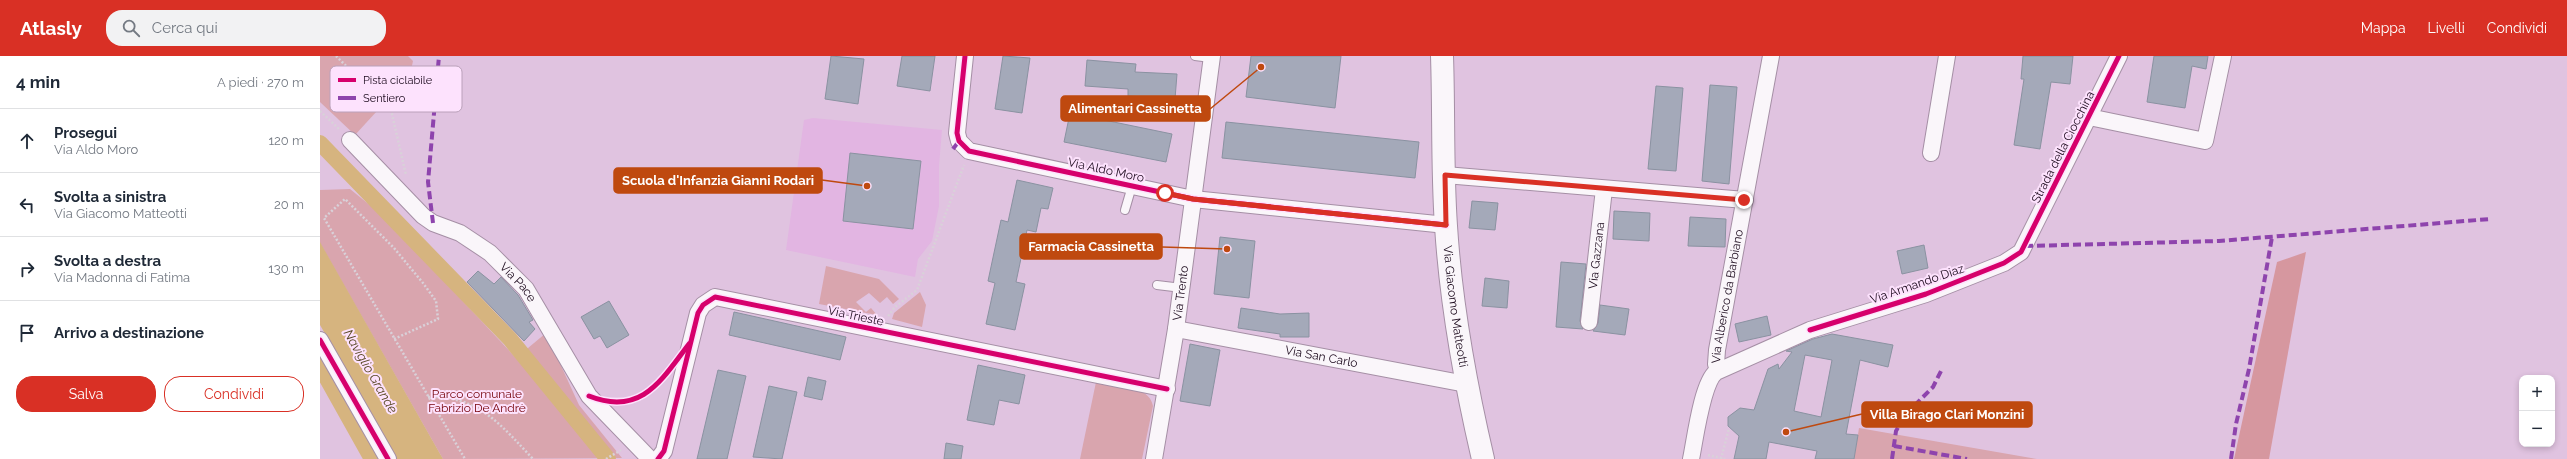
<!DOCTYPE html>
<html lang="it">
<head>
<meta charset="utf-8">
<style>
  body { margin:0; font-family:Raleway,sans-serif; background:#f2f2f3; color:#1f2937 }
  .controls { position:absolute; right:12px; bottom:12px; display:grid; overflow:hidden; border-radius:8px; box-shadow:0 2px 6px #0003 }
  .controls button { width:36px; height:36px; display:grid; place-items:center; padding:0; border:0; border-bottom:1px solid #e0e1e3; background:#fff; color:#1f2937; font:20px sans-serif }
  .stop { position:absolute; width:12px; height:12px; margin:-9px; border:3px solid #d93025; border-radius:50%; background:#fff }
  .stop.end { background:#d93025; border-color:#fff; box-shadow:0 1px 4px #0008 }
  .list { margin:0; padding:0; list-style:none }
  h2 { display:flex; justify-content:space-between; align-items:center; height:52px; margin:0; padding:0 16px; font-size:17px }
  h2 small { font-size:13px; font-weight:400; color:#747a83 }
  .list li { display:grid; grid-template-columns:26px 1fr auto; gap:12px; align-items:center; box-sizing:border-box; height:64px; padding:0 16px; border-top:1px solid #e0e1e3 }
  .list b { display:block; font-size:15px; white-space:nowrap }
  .list p { margin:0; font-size:13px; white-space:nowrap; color:#747a83 }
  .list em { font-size:13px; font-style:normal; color:#747a83 }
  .actions { display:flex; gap:8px; padding:12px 16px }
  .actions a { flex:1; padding:9px 0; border:1px solid #d93025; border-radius:16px; text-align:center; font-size:14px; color:#d93025 }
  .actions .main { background:#d93025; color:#fff }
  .icon { flex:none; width:22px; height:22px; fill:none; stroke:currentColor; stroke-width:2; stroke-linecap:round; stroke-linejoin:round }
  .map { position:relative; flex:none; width:2247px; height:403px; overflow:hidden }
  header { display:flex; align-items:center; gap:24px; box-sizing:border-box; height:56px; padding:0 20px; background:#d93025; color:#fff }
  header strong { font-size:19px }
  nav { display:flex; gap:22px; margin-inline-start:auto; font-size:14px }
  .search { width:280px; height:36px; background:#f2f2f3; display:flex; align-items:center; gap:10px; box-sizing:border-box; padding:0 14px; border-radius:16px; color:#747a83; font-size:15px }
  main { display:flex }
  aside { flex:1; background:#fff }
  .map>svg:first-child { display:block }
  .built { fill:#e2b5e2 }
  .green { fill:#d9a5ae }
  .forest { fill:#d6979f }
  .water { fill:#d6b47f }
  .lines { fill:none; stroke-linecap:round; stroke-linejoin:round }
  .canal { stroke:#d6b47f; stroke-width:16 }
  .building { fill:#a4a9b9; stroke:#8a92a1; fill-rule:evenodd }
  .lane-casing { stroke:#a58fa5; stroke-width:10 }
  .street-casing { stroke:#a58fa5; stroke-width:18 }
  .secondary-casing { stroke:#a58fa5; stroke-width:24 }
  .path { stroke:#d9d1d9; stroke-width:2.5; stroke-dasharray:2 2; stroke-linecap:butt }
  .lane { stroke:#faf6fa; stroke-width:8 }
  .street { stroke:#faf6fa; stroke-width:16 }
  .secondary { stroke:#faf6fa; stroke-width:22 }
  .quiet { stroke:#8e44ad; stroke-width:4; stroke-dasharray:8 4; stroke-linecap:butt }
  .cycleway-casing { stroke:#fde2fd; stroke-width:8 }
  .cycleway { stroke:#d6006c; stroke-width:5 }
  .route { stroke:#d93025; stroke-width:5 }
  .labels { text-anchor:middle; stroke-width:4; stroke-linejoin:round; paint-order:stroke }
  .street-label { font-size:12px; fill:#1c0a1d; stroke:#fde2fd }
  .park-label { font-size:12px; fill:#740008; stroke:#fde2fd }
  .water-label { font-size:13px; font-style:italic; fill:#574722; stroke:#fde2fd }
  .key { fill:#fde2fd; stroke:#baa1ba; stroke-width:1 }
  .key-label { font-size:11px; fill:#1c0a1d }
  .leader { fill:none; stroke:#bf490f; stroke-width:1.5 }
  .callout-dot { fill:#bf490f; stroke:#fde2fd; stroke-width:1.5 }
  .callout { fill:#bf490f; stroke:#bf490f; stroke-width:1.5 }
  .callout-label { font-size:13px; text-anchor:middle; font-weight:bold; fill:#fff }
</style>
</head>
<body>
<header>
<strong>Atlasly</strong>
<div class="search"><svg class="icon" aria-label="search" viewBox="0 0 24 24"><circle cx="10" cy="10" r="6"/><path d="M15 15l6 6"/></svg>Cerca qui</div>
<nav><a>Mappa</a><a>Livelli</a><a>Condividi</a></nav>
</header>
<main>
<aside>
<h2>4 min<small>A piedi · 270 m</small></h2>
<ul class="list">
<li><svg class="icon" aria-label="ahead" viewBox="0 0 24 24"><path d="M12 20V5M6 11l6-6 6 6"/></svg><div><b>Prosegui</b><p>Via Aldo Moro</p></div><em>120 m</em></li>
<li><svg class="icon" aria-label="left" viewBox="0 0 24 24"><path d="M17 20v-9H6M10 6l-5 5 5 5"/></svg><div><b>Svolta a sinistra</b><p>Via Giacomo Matteotti</p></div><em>20 m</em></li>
<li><svg class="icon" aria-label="right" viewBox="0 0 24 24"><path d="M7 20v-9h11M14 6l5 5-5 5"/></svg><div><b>Svolta a destra</b><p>Via Madonna di Fatima</p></div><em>130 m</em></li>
<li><svg class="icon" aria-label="arrive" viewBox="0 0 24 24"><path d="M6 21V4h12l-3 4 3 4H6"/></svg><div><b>Arrivo a destinazione</b></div></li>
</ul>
<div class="actions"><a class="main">Salva</a><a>Condividi</a></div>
</aside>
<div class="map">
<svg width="2247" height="403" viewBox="0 0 2247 403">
  <rect width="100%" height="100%" fill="#e0c3e0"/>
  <path class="built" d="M493,62L622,74L619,110V150L612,185L598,203L595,221L466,194L484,64Z"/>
  <g class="green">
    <path d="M0,0H88L93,5L90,19L35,79L0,46Z"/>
    <path d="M30,133L62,159L196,302L226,277L259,349L302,402L123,403L0,187V134Z"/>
    <path d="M506,210L559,223L579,243L573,248L567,241L560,247L549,237L536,246L546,256L551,252L557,259L499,248Z"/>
    <path d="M600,236L606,249L602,271L572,263L574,257Z"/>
    <path d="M776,326C794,330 829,328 833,350L822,403H760Z"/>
    <path d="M1539,372L1717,403H1534Z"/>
  </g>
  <path class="forest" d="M1986,196L1949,403H1914L1957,206Z"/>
  <path class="water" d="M0,186L123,403H77L0,269Z"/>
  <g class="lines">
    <g class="canal">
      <path d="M0,87L190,283L288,403"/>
      <path d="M0,310L52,403"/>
    </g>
  </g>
  <g class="building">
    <path d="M511,0L544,3L538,48L505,43Z"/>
    <path d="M582,0H615L610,35L577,30Z"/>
    <path d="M683,0L710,2L702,57L675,53Z"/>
    <path d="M931,0H1021L1015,52L926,41Z"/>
    <path d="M1703,0H1753L1750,28L1731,26L1720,93L1694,89L1704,23H1701Z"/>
    <path d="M1834,0H1888L1886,13L1872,10L1865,52L1827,46Z"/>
    <path d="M767,4L816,8L815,16L857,18L855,43L808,40V33L765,30Z"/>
    <path d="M1390,29L1417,31L1409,128L1382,125Z"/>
    <path d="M1336,30L1363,32L1356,115L1328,113Z"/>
    <path d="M750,57L852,78L846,106L744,86Z"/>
    <path d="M906,66L1099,86L1095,122L902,102Z"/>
    <path d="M530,97L601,105L593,173L523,165Z"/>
    <path d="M697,124L733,132L728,153L721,152L716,176L707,174L696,226L705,228L695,274L666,268L675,227L668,225L681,164L688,166Z"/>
    <path d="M1152,145L1178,147L1175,174L1149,172Z"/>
    <path d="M1294,155L1330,157L1329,185L1293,183Z"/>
    <path d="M1370,161L1406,163L1405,191L1368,190Z"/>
    <path d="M900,181L935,185L929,242L894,238Z"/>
    <path d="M1604,189L1608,212L1582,218L1577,195Z"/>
    <path d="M1241,206L1266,208L1260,265L1263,273L1236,271Z"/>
    <path d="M158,215L174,228L181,221L198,239L213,264L209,266L215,273L204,285L147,226Z"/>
    <path d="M1165,222L1189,225L1187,252L1162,250Z"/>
    <path d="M289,245L309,279L287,292L280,280L274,283L261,261Z"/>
    <path d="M1280,249L1309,253L1305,279L1273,275L1278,267Z"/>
    <path d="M921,252L960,258L989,257V281H960V278L918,272Z"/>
    <path d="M414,256L526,281L520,304L409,279Z"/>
    <path d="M1447,260L1451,279L1419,286L1415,268Z"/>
    <path d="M1512,278L1573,289L1568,311L1540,304L1526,378L1538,379L1534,403H1495L1497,395L1449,386L1446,403H1414L1419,380L1408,370V361L1420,352L1434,354L1448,313L1458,308L1459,313L1472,296L1466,295L1493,283ZM1485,299L1512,304L1501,361L1474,355Z"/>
    <path d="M870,288L900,294L890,350L860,345Z"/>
    <path d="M658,309L705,319L699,348L679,344L674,369L647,364Z"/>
    <path d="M398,314L426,320L407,403H377Z"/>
    <path d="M488,321L506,325L502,344L484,340Z"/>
    <path d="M449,330L477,336L462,403L433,401Z"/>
    <path d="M626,387L643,390L641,403H624Z"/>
  </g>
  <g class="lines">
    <defs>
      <g id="lane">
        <path d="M875,0L891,2"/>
        <path d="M805,154L812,130"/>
        <path d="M837,229L862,232"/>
      </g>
      <g id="street">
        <path d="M645,0L637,77L639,85L649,95L873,143L1126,169"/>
        <path d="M1769,61L1885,85L1903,0"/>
        <path id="s1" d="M30,84L103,160L113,167L140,177L170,197L206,233L269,340L330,403"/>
        <path d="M1611,97L1627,0"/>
        <path d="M1125,119L1425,144"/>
        <path id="s2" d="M1269,266L1284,133"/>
        <path id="s3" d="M856,273L1146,328"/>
        <path d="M0,284L68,403"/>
        <path id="s4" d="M1398,314L1396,308L1397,294L1451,0"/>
        <path d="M338,403L344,395L378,257L383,249L395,241L847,333"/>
        <path id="s5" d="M834,403L856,273L892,0"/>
        <path d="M1371,403C1375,384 1382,327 1396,316L1490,274L1606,238L1684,207L1701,196L1799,0"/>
      </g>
      <g id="secondary">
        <path id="s6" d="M1122,0C1124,56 1122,113 1126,170C1131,249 1145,326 1163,403"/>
      </g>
    </defs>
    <use href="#lane" class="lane-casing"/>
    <use href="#street" class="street-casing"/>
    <use href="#secondary" class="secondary-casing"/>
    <g class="path">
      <path d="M16,0L64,47L72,58L86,119"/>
      <path d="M0,55L20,74"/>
      <path d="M568,260L575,251L597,234L644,109"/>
      <path d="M74,283L118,263L116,245L103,227L74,192L25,143L4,162L145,403"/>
      <path d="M108,341C158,339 182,370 213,403"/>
      <path d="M1388,399L1405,403"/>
      <path d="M286,403L301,394"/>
      <path d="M1401,403L1409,372"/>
    </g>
    <use href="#lane" class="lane"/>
    <use href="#street" class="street"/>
    <use href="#secondary" class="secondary"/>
    <g class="quiet">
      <path d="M633,93L639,85"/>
      <path d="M113,167L108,126L119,0"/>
      <path d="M1705,190L1899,185L2170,163"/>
      <path d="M1574,390L1647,403"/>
      <path d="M1572,403L1576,375L1587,357L1613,331L1622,313"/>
      <path d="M1911,403L1916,368L1929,313L1952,181"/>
    </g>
    <defs>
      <g id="cycleway">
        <path d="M645,0L637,77L639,85L649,95L873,143L1126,169"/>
        <path d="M1490,274L1606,238L1684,207L1701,196L1799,0"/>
        <path d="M0,284L68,403"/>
        <path d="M269,340C322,361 342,323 369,288"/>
        <path d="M338,403L344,395L378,257L383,249L395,241L847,333"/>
      </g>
    </defs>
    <use href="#cycleway" class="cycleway-casing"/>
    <use href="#cycleway" class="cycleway"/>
  </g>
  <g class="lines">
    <path class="route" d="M845,137L873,143L1126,169L1125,119L1424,144"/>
  </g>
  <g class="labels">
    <g class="street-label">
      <text transform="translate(1743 91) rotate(-63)" y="4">Strada della Ciocchina</text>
      <text transform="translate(786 114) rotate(12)" y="4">Via Aldo Moro</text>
      <text dy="4" stroke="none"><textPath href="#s2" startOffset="67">Via Gazzana</textPath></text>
      <text dy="4" stroke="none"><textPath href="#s1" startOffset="223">Via Pace</textPath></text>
      <text transform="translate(1597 228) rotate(-19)" y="4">Via Armando Diaz</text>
      <text dy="4" stroke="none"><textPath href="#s5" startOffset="168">Via Trento</textPath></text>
      <text dy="4" stroke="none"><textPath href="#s4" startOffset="75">Via Alberico da Barbiano</textPath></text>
      <text dy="4" stroke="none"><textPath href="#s6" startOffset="251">Via Giacomo Matteotti</textPath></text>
      <text transform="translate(536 260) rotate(12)" y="4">Via Trieste</text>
      <text dy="4" stroke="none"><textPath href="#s3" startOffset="148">Via San Carlo</textPath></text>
    </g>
    <g class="park-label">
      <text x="157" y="342">Parco comunale<tspan x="157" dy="14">Fabrizio De Andrè</tspan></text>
    </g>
    <g class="water-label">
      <text transform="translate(51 315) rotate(60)" y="5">Naviglio Grande</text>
    </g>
  </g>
  <rect x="10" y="10" width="132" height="46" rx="6" class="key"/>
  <rect x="18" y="22" width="18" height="4" fill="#d6006c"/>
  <rect x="18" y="40" width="18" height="4" fill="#8e44ad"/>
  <g class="key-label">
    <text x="43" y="28">Pista ciclabile</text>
    <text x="43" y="46">Sentiero</text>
  </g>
  <path class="leader" d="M941 11L890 53M547 130L502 124M907 193L842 191M1466 376L1542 358"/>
  <g class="callout-dot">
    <circle cx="941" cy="11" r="4"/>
    <circle cx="547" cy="130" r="4"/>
    <circle cx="907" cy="193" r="4"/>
    <circle cx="1466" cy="376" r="4"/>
  </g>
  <g class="callout">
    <rect x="741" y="40" width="149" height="25" rx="4"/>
    <rect x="294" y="112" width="208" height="25" rx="4"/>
    <rect x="700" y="178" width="142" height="25" rx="4"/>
    <rect x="1542" y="346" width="170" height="25" rx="4"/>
  </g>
  <g class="callout-label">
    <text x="815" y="57">Alimentari Cassinetta</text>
    <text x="398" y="129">Scuola d'Infanzia Gianni Rodari</text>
    <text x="771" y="195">Farmacia Cassinetta</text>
    <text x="1627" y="363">Villa Birago Clari Monzini</text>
  </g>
</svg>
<div class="controls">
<button>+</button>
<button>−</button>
</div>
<div class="stop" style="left:845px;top:137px"></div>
<div class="stop end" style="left:1424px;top:144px"></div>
</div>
</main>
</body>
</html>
